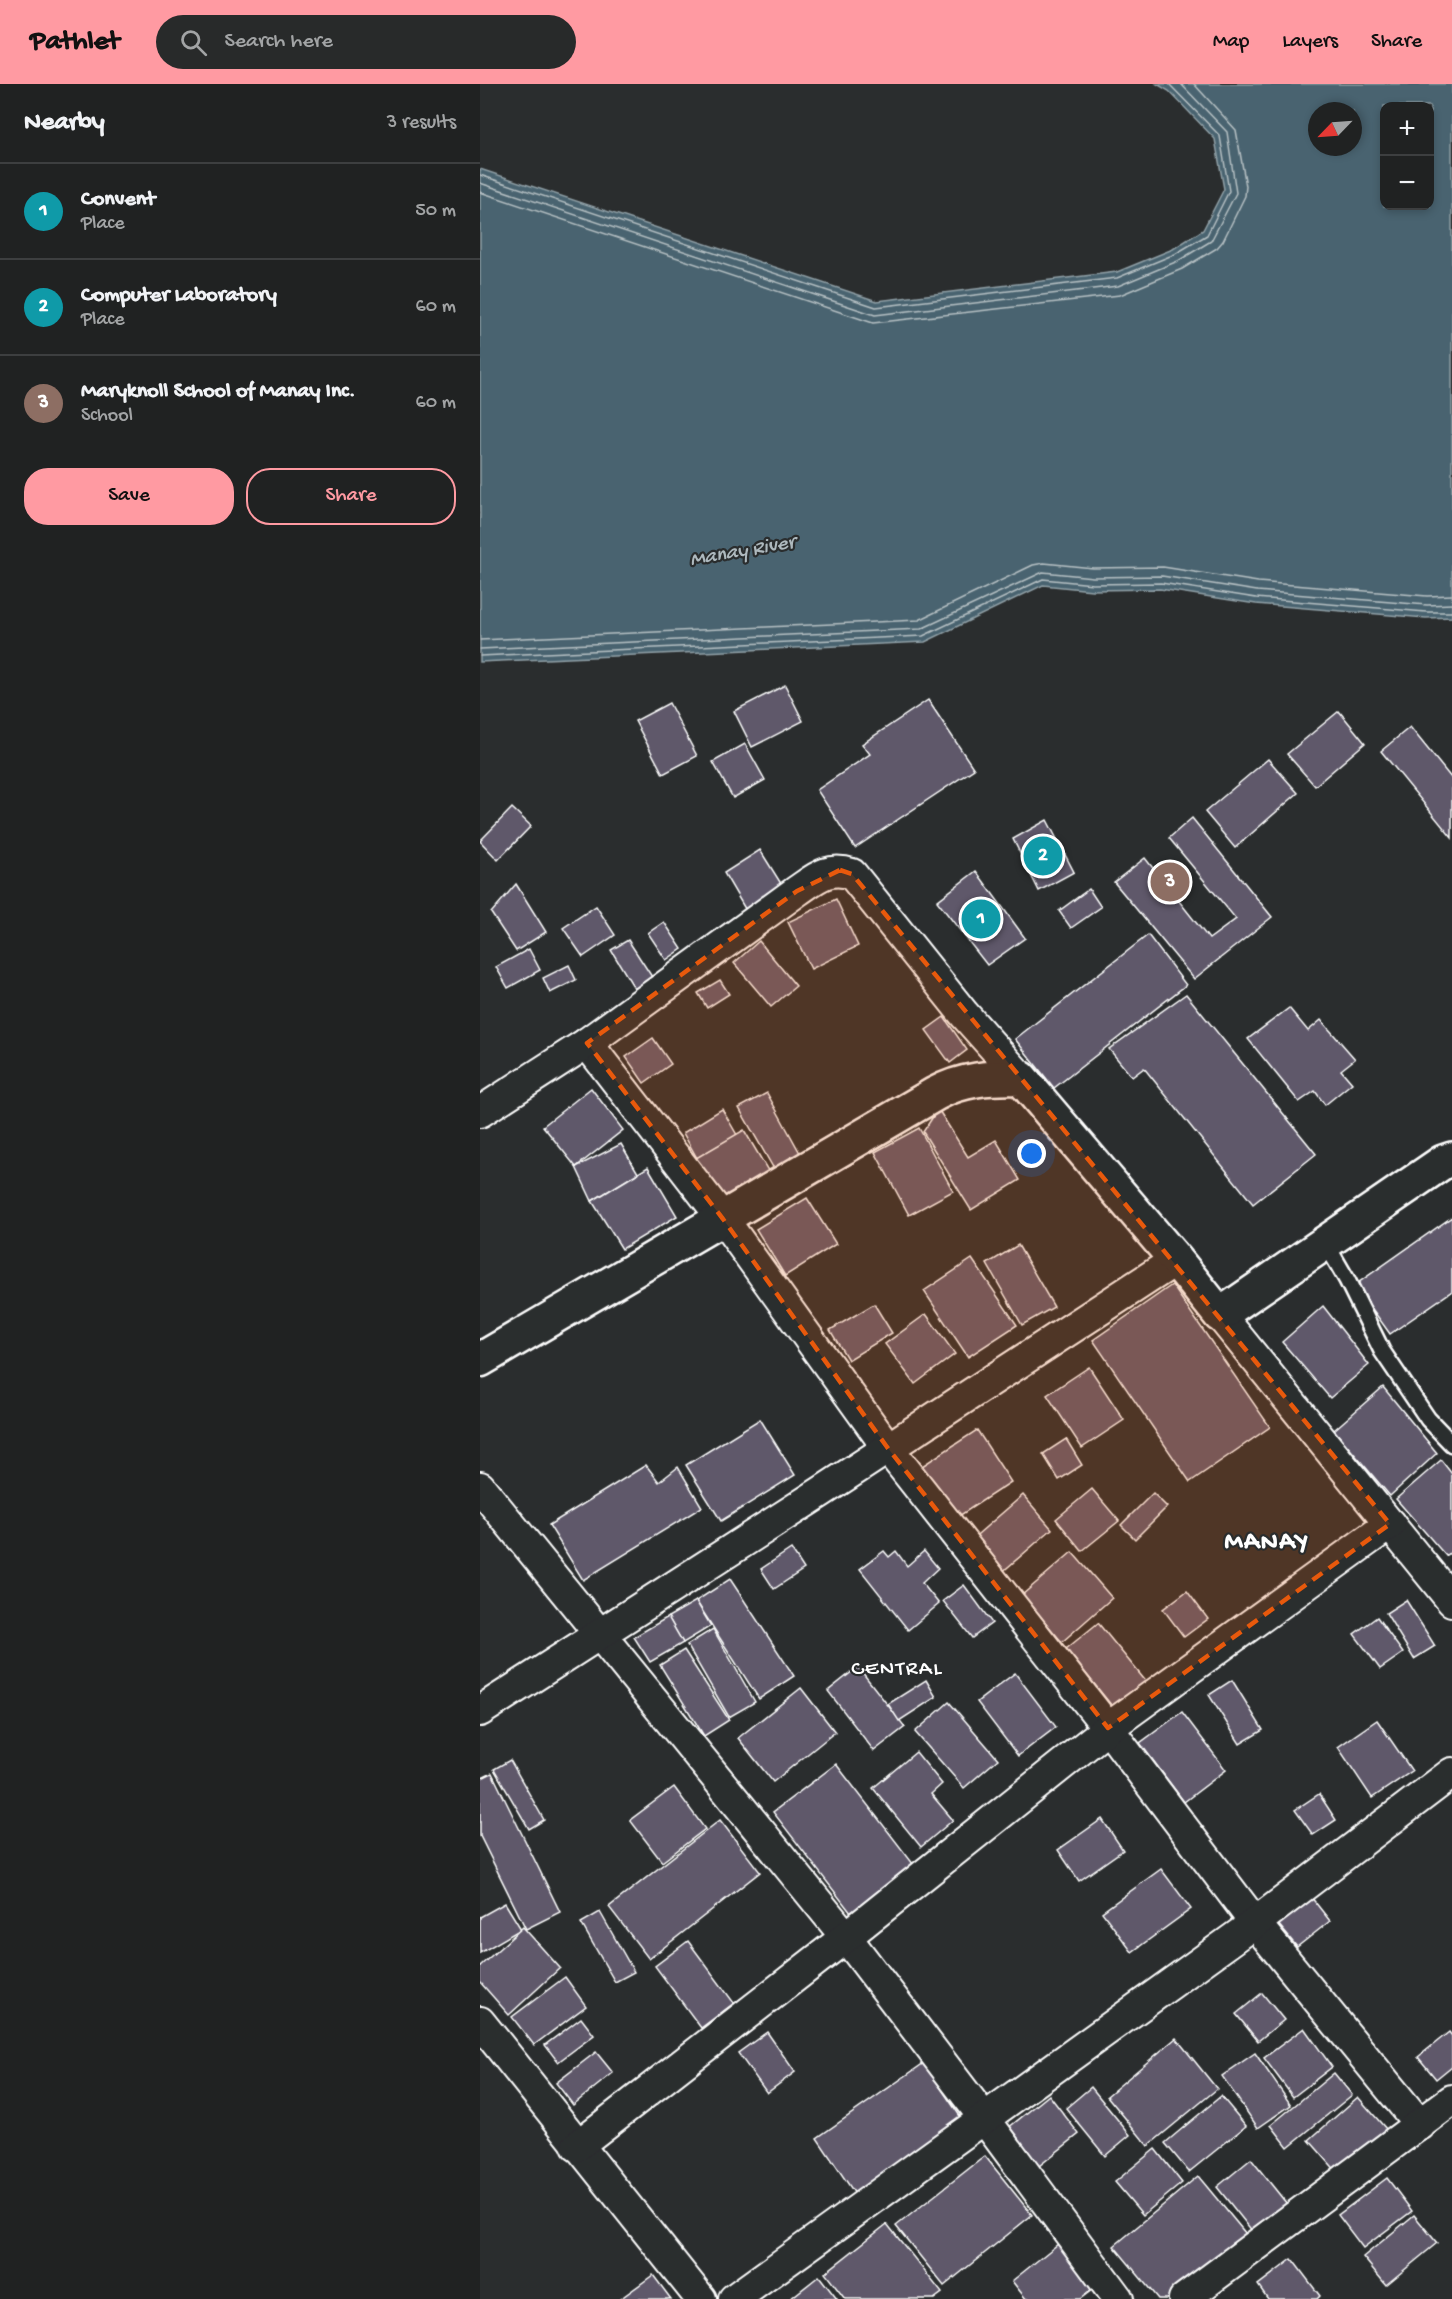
<!DOCTYPE html>
<html lang="en">
<head>
<meta charset="utf-8">
<style>
  body { margin:0; font-family:"Gochi Hand",sans-serif; background:#282a2a; color:#f1f3f6 }
  .controls { position:absolute; right:18px; top:18px; display:grid; overflow:hidden; border-radius:12px; box-shadow:0 3px 9px #0003 }
  .controls button { width:54px; height:54px; display:grid; place-items:center; padding:0; border:0; border-bottom:2px solid #3d3f40; background:#202222; color:#f1f3f6; font:30px sans-serif }
  .compass { position:absolute; left:828px; top:18px; width:54px; height:54px; border-radius:50%; background:#202222; box-shadow:0 3px 9px #0003; rotate:245deg }
  .you { position:absolute; left:552px; top:1070px; width:21px; height:21px; margin:-15px; border:4px solid #fff; border-radius:50%; background:#1a73e8; box-shadow:0 0 0 9px #1a73e833 }
  .badge { display:grid; place-items:center; width:39px; height:39px; border-radius:50%; background:#ff9aa2; color:#fff; font-size:20px; font-weight:700 }
  .pin { position:absolute; translate:-50% -50%; border:3px solid #fff; box-shadow:0 2px 6px #0006 }
  .list { margin:0; padding:0; list-style:none }
  h2 { display:flex; justify-content:space-between; align-items:center; height:78px; margin:0; padding:0 24px; font-size:26px }
  h2 small { font-size:20px; font-weight:400; color:#a2a4a5 }
  .list li { display:grid; grid-template-columns:39px 1fr auto; gap:18px; align-items:center; box-sizing:border-box; height:96px; padding:0 24px; border-top:2px solid #3d3f40 }
  .list b { display:block; font-size:22px; white-space:nowrap }
  .list p { margin:0; font-size:20px; white-space:nowrap; color:#a2a4a5 }
  .list em { font-size:20px; font-style:normal; color:#a2a4a5 }
  .actions { display:flex; gap:12px; padding:18px 24px }
  .actions a { flex:1; padding:14px 0; border:2px solid #ff9aa2; border-radius:24px; text-align:center; font-size:21px; color:#ff9aa2 }
  .actions .main { background:#ff9aa2; color:#111 }
  .icon { flex:none; width:33px; height:33px; fill:none; stroke:currentColor; stroke-width:2; stroke-linecap:round; stroke-linejoin:round }
  .map { position:relative; flex:none; width:972px; height:2215px; overflow:hidden }
  header { display:flex; align-items:center; gap:36px; box-sizing:border-box; height:84px; padding:0 30px; background:#ff9aa2; color:#111 }
  header strong { font-size:28px }
  nav { display:flex; gap:33px; margin-inline-start:auto; font-size:21px }
  .search { width:420px; height:54px; background:#282a2a; display:flex; align-items:center; gap:15px; box-sizing:border-box; padding:0 21px; border-radius:33px; color:#a2a4a5; font-size:22px }
  main { display:flex }
  aside { flex:1; background:#202222 }
  .map>svg:first-child { display:block }
  .water { fill:#4a646f; stroke:#92a2a9; stroke-width:1.5; fill-rule:evenodd }
  .lines { fill:none; stroke-linecap:round; stroke-linejoin:round }
  .shore { stroke:#b7c1c5; stroke-width:1.5 }
  .building { fill:#5f596b; stroke:#fff; stroke-width:1.5 }
  .service-casing { stroke:#fff; stroke-width:20 }
  .minor-casing { stroke:#fff; stroke-width:34 }
  .tertiary-casing { stroke:#fff; stroke-width:38 }
  .service { stroke:#2a2d2e; stroke-width:15 }
  .minor { stroke:#2a2d2e; stroke-width:30 }
  .tertiary { stroke:#2a2d2e; stroke-width:33 }
  .marked { fill:#e8590c; fill-opacity:0.2; stroke:#e8590c; stroke-width:4.5; stroke-dasharray:12 8; stroke-linejoin:round }
  .labels { text-anchor:middle; stroke-width:4.5; stroke-linejoin:round; paint-order:stroke }
  .water-label { font-size:21px; font-style:italic; fill:#aeb9be; stroke:#2a2d2e }
  .quarter-label { font-size:22px; letter-spacing:1.5px; fill:#fff; stroke:#2a2d2e }
  .district-label { font-size:26px; font-weight:bold; letter-spacing:1.5px; fill:#fff; stroke:#2a2d2e }
</style>
</head>
<body>
<header>
<strong>Pathlet</strong>
<div class="search"><svg class="icon" aria-label="search" viewBox="0 0 24 24"><circle cx="10" cy="10" r="6"/><path d="M15 15l6 6"/></svg>Search here</div>
<nav><a>Map</a><a>Layers</a><a>Share</a></nav>
</header>
<main>
<aside>
<h2>Nearby<small>3 results</small></h2>
<ul class="list">
<li><span class="badge" style="background:#0f9aa8">1</span><div><b>Convent</b><p>Place</p></div><em>50 m</em></li>
<li><span class="badge" style="background:#0f9aa8">2</span><div><b>Computer Laboratory</b><p>Place</p></div><em>60 m</em></li>
<li><span class="badge" style="background:#8d6e63">3</span><div><b>Maryknoll School of Manay Inc.</b><p>School</p></div><em>60 m</em></li>
</ul>
<div class="actions"><a class="main">Save</a><a>Share</a></div>
</aside>
<div class="map">
<svg width="972" height="2215" viewBox="0 0 972 2215">
  <rect width="100%" height="100%" fill="#2a2d2e"/>
  <filter id="ink" filterUnits="userSpaceOnUse"><feTurbulence type="fractalNoise" baseFrequency=".0167" numOctaves="2"/><feDisplacementMap in="SourceGraphic" scale="12" xChannelSelector="R" yChannelSelector="G"/><feConvolveMatrix kernelMatrix="1 2 1 2 8 2 1 2 1" color-interpolation-filters="sRGB"/></filter>
  <g filter="url(#ink)">
    <path class="water" d="M677,0H972V533L946,534L776,520L680,505L612,506L563,501L445,558L0,578V85L397,217L637,188L693,165L723,146L744,105L735,55L689,7ZM904,22H950V122H904ZM837,27H873V63H837Z"/>
    <g class="lines">
      <g class="shore">
        <path d="M0,91L396,223L637,194L695,170L727,151L749,107L740,52L689,0"/>
        <path d="M0,99L395,231L638,202L698,177L731,157L756,109L747,48L701,0"/>
        <path d="M0,108L393,239L640,211L702,185L737,164L743,157L765,112L766,102L756,46L714,0"/>
        <path d="M0,556L439,536L553,481L564,479L613,484L683,483L778,498L947,512L972,511"/>
        <path d="M0,565L441,545L563,488L613,493L682,492L777,507L947,521L972,520"/>
        <path d="M0,572L443,552L563,495L613,500L681,499L776,514L946,528H972"/>
      </g>
    </g>
    <g class="building">
      <path d="M305,601L323,637L272,663L254,627Z"/>
      <path d="M448,616L494,685L375,764L337,706L390,670L382,660Z"/>
      <path d="M189,619L217,672L183,690L155,637Z"/>
      <path d="M859,627L885,659L835,702L807,670Z"/>
      <path d="M930,643L972,695V754L901,667Z"/>
      <path d="M265,660L285,696L253,714L233,678Z"/>
      <path d="M788,675L818,709L755,764L725,728Z"/>
      <path d="M32,724L51,742L18,776L0,757Z"/>
      <path d="M712,734L792,833L714,895L634,798L665,774L729,855L756,835L689,754Z"/>
      <path d="M567,736L594,788L559,807L533,755Z"/>
      <path d="M280,766L305,806L268,830L244,789Z"/>
      <path d="M496,787L545,854L507,881L457,817Z"/>
      <path d="M36,800L66,848L36,867L11,829Z"/>
      <path d="M609,805L621,823L591,844L579,827Z"/>
      <path d="M356,815L378,862L331,885L308,838Z"/>
      <path d="M116,822L135,851L103,873L83,844Z"/>
      <path d="M184,838L202,865L186,876L168,849Z"/>
      <path d="M668,851L706,901L574,1004L535,955Z"/>
      <path d="M148,856L174,896L156,907L131,866Z"/>
      <path d="M279,857L316,902L291,923L254,879Z"/>
      <path d="M49,865L60,886L28,904L16,883Z"/>
      <path d="M89,881L96,896L70,909L63,894Z"/>
      <path d="M240,896L249,910L227,924L218,909Z"/>
      <path d="M706,910L836,1070L773,1120L664,984L652,993L629,965Z"/>
      <path d="M809,924L828,947L841,936L875,975L861,986L872,999L845,1021L835,1007L819,1018L768,955Z"/>
      <path d="M464,933L487,966L470,979L446,946Z"/>
      <path d="M173,954L191,980L164,999L146,973Z"/>
      <path d="M111,1004L143,1046L96,1083L63,1042Z"/>
      <path d="M287,1009L320,1069L294,1085L259,1024Z"/>
      <path d="M242,1025L257,1051L217,1074L203,1049Z"/>
      <path d="M458,1025L488,1073L516,1056L540,1096L491,1126L443,1048Z"/>
      <path d="M439,1044L473,1107L429,1131L395,1068Z"/>
      <path d="M264,1046L290,1090L237,1121L211,1077Z"/>
      <path d="M141,1060L158,1089L112,1117L96,1083Z"/>
      <path d="M168,1083L197,1132L142,1165L112,1117Z"/>
      <path d="M327,1114L356,1160L305,1192L276,1145Z"/>
      <path d="M972,1133V1207L910,1250L875,1201Z"/>
      <path d="M538,1161L574,1223L542,1241L507,1180Z"/>
      <path d="M492,1175L537,1241L488,1273L444,1207Z"/>
      <path d="M692,1201L790,1343L710,1398L613,1256Z"/>
      <path d="M394,1220L412,1249L368,1276L350,1246Z"/>
      <path d="M843,1222L889,1281L850,1314L802,1258Z"/>
      <path d="M446,1230L475,1270L435,1300L405,1260Z"/>
      <path d="M609,1283L644,1336L602,1364L567,1311Z"/>
      <path d="M903,1303L957,1369L910,1412L854,1346Z"/>
      <path d="M280,1335L315,1391L241,1437L206,1381Z"/>
      <path d="M497,1346L531,1398L476,1434L442,1382Z"/>
      <path d="M586,1355L602,1381L579,1396L563,1370Z"/>
      <path d="M961,1376L972,1390V1467L966,1472L916,1415Z"/>
      <path d="M166,1381L179,1398L198,1383L222,1423L103,1496L69,1441Z"/>
      <path d="M612,1405L639,1437L602,1467L576,1435Z"/>
      <path d="M673,1409L687,1423L655,1455L641,1441Z"/>
      <path d="M543,1411L572,1445L520,1490L491,1456Z"/>
      <path d="M311,1465L324,1485L294,1505L281,1485Z"/>
      <path d="M404,1467L409,1473L416,1467L427,1482L444,1467L458,1484L442,1499L459,1520L428,1546L380,1485Z"/>
      <path d="M592,1468L632,1514L582,1558L542,1511Z"/>
      <path d="M250,1495L314,1592L279,1615L216,1517Z"/>
      <path d="M484,1501L512,1539L492,1554L463,1517Z"/>
      <path d="M707,1507L728,1535L704,1553L683,1525Z"/>
      <path d="M926,1516L955,1562L934,1575L906,1529Z"/>
      <path d="M216,1517L231,1542L203,1559L188,1533Z"/>
      <path d="M188,1533L203,1559L170,1578L154,1553Z"/>
      <path d="M897,1533L923,1569L900,1585L874,1550Z"/>
      <path d="M618,1539L668,1600L636,1627L586,1565Z"/>
      <path d="M233,1545L275,1618L249,1633L207,1561Z"/>
      <path d="M204,1566L249,1636L224,1652L180,1581Z"/>
      <path d="M378,1583L425,1643L394,1667L348,1607Z"/>
      <path d="M535,1589L576,1643L538,1672L497,1618Z"/>
      <path d="M446,1596L456,1613L419,1637L408,1620Z"/>
      <path d="M752,1596L783,1646L760,1660L729,1611Z"/>
      <path d="M321,1604L355,1648L293,1698L258,1654Z"/>
      <path d="M469,1618L518,1675L484,1704L435,1648Z"/>
      <path d="M702,1628L746,1686L704,1718L660,1659Z"/>
      <path d="M897,1636L932,1687L892,1714L858,1663Z"/>
      <path d="M436,1668L462,1700L451,1710L473,1736L441,1763L393,1704Z"/>
      <path d="M30,1676L64,1736L49,1745L14,1685Z"/>
      <path d="M356,1680L434,1781L371,1829L293,1728Z"/>
      <path d="M12,1689L80,1828L46,1845L0,1752V1695Z"/>
      <path d="M194,1703L225,1745L182,1778L150,1736Z"/>
      <path d="M839,1710L856,1736L833,1751L815,1726Z"/>
      <path d="M622,1735L643,1766L599,1797L578,1766Z"/>
      <path d="M240,1736L280,1788L169,1875L129,1823Z"/>
      <path d="M681,1785L711,1825L652,1868L622,1828Z"/>
      <path d="M831,1813L850,1837L817,1863L798,1840Z"/>
      <path d="M25,1819L41,1845L0,1869V1833Z"/>
      <path d="M120,1828L154,1888L135,1898L101,1839Z"/>
      <path d="M43,1843L80,1884L29,1931L0,1898V1882Z"/>
      <path d="M208,1857L254,1919L221,1944L175,1882Z"/>
      <path d="M85,1893L106,1922L54,1961L32,1933Z"/>
      <path d="M782,1909L804,1936L778,1957L756,1930Z"/>
      <path d="M101,1934L114,1951L78,1978L65,1961Z"/>
      <path d="M824,1944L852,1983L813,2013L784,1974Z"/>
      <path d="M287,1948L315,1988L287,2009L258,1969Z"/>
      <path d="M969,1948L972,1952V1982L956,1995L938,1973Z"/>
      <path d="M696,1954L737,2005L668,2062L627,2012Z"/>
      <path d="M116,1968L133,1989L93,2021L76,1999Z"/>
      <path d="M775,1969L811,2021L778,2044L742,1992Z"/>
      <path d="M444,1979L482,2035L375,2110L337,2054Z"/>
      <path d="M854,1989L872,2011L808,2063L791,2041Z"/>
      <path d="M611,2003L650,2051L625,2072L586,2024Z"/>
      <path d="M569,2011L599,2050L559,2082L528,2044Z"/>
      <path d="M741,2012L766,2042L709,2088L685,2059Z"/>
      <path d="M878,2013L907,2046L858,2089L829,2056Z"/>
      <path d="M675,2065L702,2099L663,2131L635,2098Z"/>
      <path d="M505,2072L552,2131L464,2202L416,2142Z"/>
      <path d="M771,2075L807,2120L773,2148L737,2103Z"/>
      <path d="M718,2092L766,2150L687,2215H678L634,2162Z"/>
      <path d="M907,2094L932,2127L883,2164L858,2131Z"/>
      <path d="M934,2131L957,2159L906,2201L883,2173Z"/>
      <path d="M407,2140L462,2209L454,2215H365L345,2189Z"/>
      <path d="M578,2160L613,2205L600,2215H546L532,2197Z"/>
      <path d="M812,2175L840,2212L837,2215H788L778,2201Z"/>
      <path d="M173,2191L191,2215H140Z"/>
      <path d="M339,2192L357,2215H310Z"/>
    </g>
    <g class="lines">
      <defs>
        <path id="service" d="M845,1158L867,1196L902,1267L948,1335L972,1360"/>
        <g id="minor">
          <path d="M107,959L243,1135L407,1363L628,1644L775,1839L940,2041"/>
          <path d="M0,1028L107,959L317,807C336,794 348,782 372,790L484,930L541,994"/>
          <path d="M740,1231L972,1517"/>
          <path d="M0,1403L366,1853L504,2034L638,2215"/>
          <path d="M0,1627L341,1408L696,1176"/>
          <path d="M0,1938L221,2215"/>
          <path d="M97,2062L366,1853L628,1644L910,1440"/>
          <path d="M254,2215L775,1839L972,1689"/>
          <path d="M704,2215L972,2016"/>
        </g>
        <path id="tertiary" d="M0,1276L455,1010C482,995 510,993 541,994L696,1176L740,1231L963,1078L972,1075"/>
      </defs>
      <use href="#service" class="service-casing"/>
      <use href="#minor" class="minor-casing"/>
      <use href="#tertiary" class="tertiary-casing"/>
      <use href="#service" class="service"/>
      <use href="#minor" class="minor"/>
      <use href="#tertiary" class="tertiary"/>
    </g>
  </g>
  <path class="marked" d="M360,786L372,790L910,1440L628,1644L407,1363L243,1135L107,959L317,807Z"/>
  <g class="labels">
    <g class="water-label">
      <text transform="translate(262 465) rotate(-10)" y="7">Manay River</text>
    </g>
    <g class="quarter-label">
      <text x="417" y="1590">CENTRAL</text>
    </g>
    <g class="district-label">
      <text x="787" y="1464">MANAY</text>
    </g>
  </g>
</svg>
<div class="controls">
<button>+</button>
<button>−</button>
</div>
<svg class="compass" viewBox="-18 -18 36 36"><path d="M0-13l5 13h-10z" fill="#e53935"/><path d="M0 13l5-13h-10z" fill="#a2a4a5"/></svg>
<div class="you"></div>
<div class="pin badge" style="left:501px;top:835px;background:#0f9aa8">1</div>
<div class="pin badge" style="left:563px;top:772px;background:#0f9aa8">2</div>
<div class="pin badge" style="left:690px;top:798px;background:#8d6e63">3</div>
</div>
</main>
</body>
</html>
